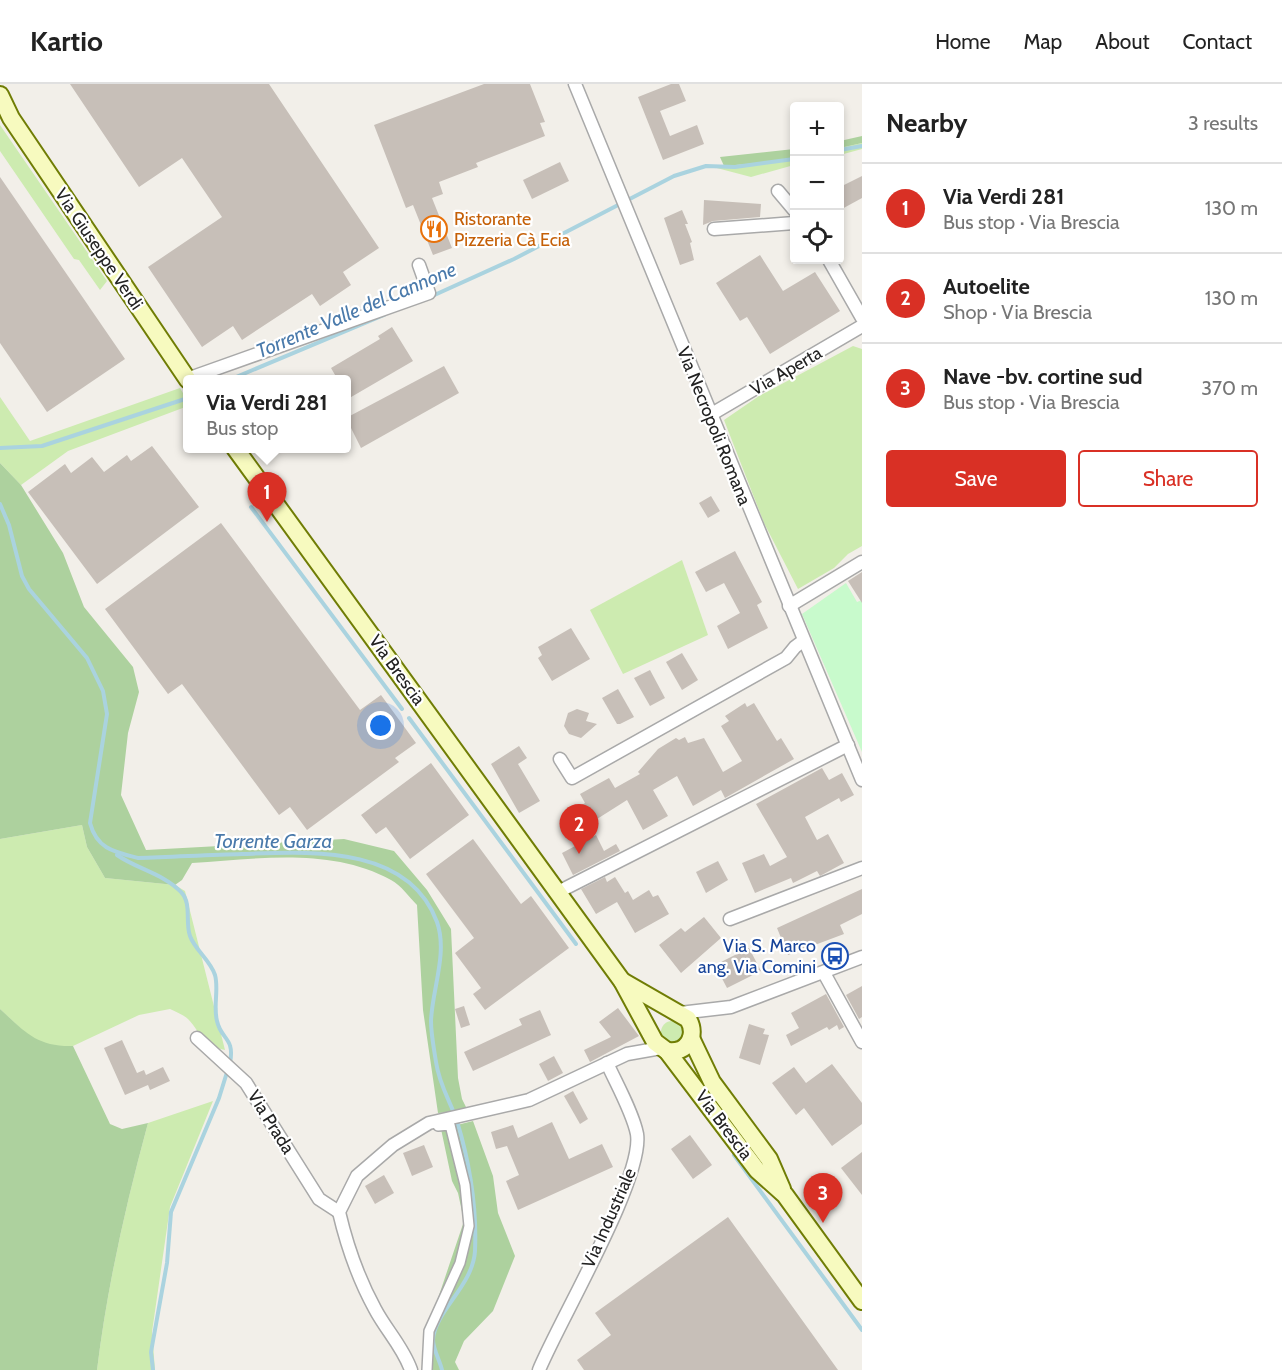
<!DOCTYPE html>
<html lang="en">
<head>
<meta charset="utf-8">
<style>
  body { margin:0; font-family:Cabin,sans-serif; background:#f2f2f2; color:#222 }
  .controls { position:absolute; right:18px; top:18px; display:grid; overflow:hidden; border-radius:6px; box-shadow:0 3px 9px #0003 }
  .controls button { width:54px; height:54px; display:grid; place-items:center; padding:0; border:0; border-bottom:2px solid #e0e0e0; background:#fff; color:#222; font:30px sans-serif }
  .you { position:absolute; left:381px; top:642px; width:21px; height:21px; margin:-15px; border:4px solid #fff; border-radius:50%; background:#1a73e8; box-shadow:0 0 0 9px #1a73e833 }
  .badge { display:grid; place-items:center; width:39px; height:39px; border-radius:50%; background:#d93025; color:#fff; font-size:20px; font-weight:700 }
  .pin { position:absolute; translate:-50% -50px; filter:drop-shadow(0 2px 3px #0008) }
  .pin::after { content:''; position:absolute; top:32px; width:21px; height:18px; background:inherit; clip-path:polygon(0 0,100% 0,50% 100%) }
  .popup { position:absolute; left:183px; top:291px; width:168px; height:78px; box-sizing:border-box; display:grid; place-content:center; border-radius:6px; background:#fff; filter:drop-shadow(0 2px 4px #0005); font-size:20px; white-space:nowrap; color:#767676 }
  .popup b { font-size:22px; color:#222 }
  .popup::after { content:''; position:absolute; left:50%; top:100%; margin-left:-12px; border:12px solid transparent; border-top-color:#fff }
  .list { margin:0; padding:0; list-style:none }
  h2 { display:flex; justify-content:space-between; align-items:center; height:78px; margin:0; padding:0 24px; font-size:26px }
  h2 small { font-size:20px; font-weight:400; color:#767676 }
  .list li { display:grid; grid-template-columns:39px 1fr auto; gap:18px; align-items:center; box-sizing:border-box; height:90px; padding:0 24px; border-top:2px solid #e0e0e0 }
  .list b { display:block; font-size:22px; white-space:nowrap }
  .list p { margin:0; font-size:20px; white-space:nowrap; color:#767676 }
  .list em { font-size:20px; font-style:normal; color:#767676 }
  .actions { display:flex; gap:12px; padding:18px 24px }
  .actions a { flex:1; padding:14px 0; border:2px solid #d93025; border-radius:6px; text-align:center; font-size:21px; color:#d93025 }
  .actions .main { background:#d93025; color:#fff }
  .icon { flex:none; width:33px; height:33px; fill:none; stroke:currentColor; stroke-width:2; stroke-linecap:round; stroke-linejoin:round }
  .map { position:relative; flex:none; width:862px; height:1286px; overflow:hidden }
  header { display:flex; align-items:center; gap:36px; box-sizing:border-box; height:84px; padding:0 30px; background:#fff; border-bottom:2px solid #e0e0e0 }
  header strong { font-size:28px }
  nav { display:flex; gap:33px; margin-inline-start:auto; font-size:21px }
  main { display:flex }
  aside { flex:1; background:#fff }
  .map>svg:first-child { display:block }
  .grass { fill:#cdebb0 }
  .forest { fill:#add19e }
  .park { fill:#c8facc }
  .lines { fill:none; stroke-linecap:round; stroke-linejoin:round }
  .stream { stroke:#aad3df; stroke-width:4 }
  .building { fill:#c7bfb8 }
  .pedestrian-casing { stroke:#a9a9a9; stroke-width:12 }
  .minor-casing { stroke:#a9a9a9; stroke-width:15 }
  .secondary-casing { stroke:#707d05; stroke-width:20 }
  .pedestrian { stroke:#fff; stroke-width:9 }
  .minor { stroke:#fff; stroke-width:12 }
  .secondary { stroke:#f7fabf; stroke-width:16 }
  .labels { text-anchor:middle; stroke-width:4.5; stroke-linejoin:round; paint-order:stroke }
  .food-label { font-size:18px; fill:#c56008; stroke:#fff; text-anchor:start }
  .street-label { font-size:18px; fill:#222; stroke:#fff }
  .transit-label { font-size:18px; fill:#164399; stroke:#fff; text-anchor:end }
  .water-label { font-size:20px; font-style:italic; fill:#4a7aab; stroke:#fff }
</style>
</head>
<body>
<header>
<strong>Kartio</strong>
<nav><a>Home</a><a>Map</a><a>About</a><a>Contact</a></nav>
</header>
<main>
<div class="map">
<svg width="862" height="1286" viewBox="0 0 862 1286">
  <rect width="100%" height="100%" fill="#f2efe9"/>
  <g class="grass">
    <path d="M0,41L107,197L100,206L79,176L74,175L0,67Z"/>
    <path d="M862,59V65L840,71V64Z"/>
    <path d="M794,75V81L751,93L713,83Z"/>
    <path d="M853,262L862,265V462L848,470L834,484L798,505L764,439L724,336L759,312Z"/>
    <path d="M180,304L187,316L188,322L68,367L21,401L0,379V313L30,357Z"/>
    <path d="M682,476L708,551L623,590L590,526Z"/>
    <path d="M82,741L87,763L105,794L175,801L185,807L225,966C195,959 204,951 188,935C184,931 176,928 170,925L139,931L73,962L57,963L33,956L0,925V755Z"/>
    <circle cx="672" cy="948" r="11"/>
    <path d="M213,1017L170,1123L152,1248L155,1286H97C107,1203 126,1120 148,1039Z"/>
  </g>
  <g class="forest">
    <path d="M862,52V59L840,64V57Z"/>
    <path d="M794,65V75L791,76L724,82L720,73Z"/>
    <path d="M0,379L21,401L63,469L84,523L133,583L139,608L128,649L121,711L146,766L344,755L394,767L427,806L451,845L458,994L462,1015L468,1027L438,1029L423,926L417,821C409,813 401,801 391,796C331,763 257,775 192,779L182,796L175,801L105,794L87,763L82,741L0,755Z"/>
    <path d="M0,925C25,948 37,963 73,962L110,1040L122,1045L148,1039C126,1120 107,1203 97,1286H0Z"/>
    <path d="M473,1037L493,1092L498,1129L515,1172L493,1227L464,1257L455,1278L459,1286H432L424,1256L464,1137L458,1109L452,1097L441,1045Z"/>
  </g>
  <path class="park" d="M846,499L857,518L862,516V668L802,530Z"/>
  <g class="lines">
    <g class="stream">
      <path d="M840,66L862,62"/>
      <path d="M430,213L514,175L674,92L706,82L735,83L794,75"/>
      <path d="M229,296L384,231"/>
      <path d="M0,364L42,362L188,314"/>
      <path d="M0,420L9,441L22,492L29,505L87,574L103,607L107,630L90,739C97,765 114,768 138,774C172,773 207,771 242,770C309,768 408,760 437,838C448,869 432,906 431,937C431,950 434,965 436,978C439,1000 450,1017 457,1037C470,1080 477,1122 475,1167C473,1202 434,1228 433,1256C433,1265 440,1277 442,1286"/>
      <path d="M251,423L402,625"/>
      <path d="M409,634L576,860"/>
      <path d="M117,771C137,785 164,790 181,808C192,819 185,839 190,852C195,866 210,876 215,891C219,905 213,922 217,937C221,956 235,953 230,979"/>
      <path d="M734,1071L862,1246"/>
      <path d="M153,1286L151,1268L167,1179L171,1128L219,1014L228,985"/>
    </g>
  </g>
  <g class="building">
    <path d="M70,0H269L379,164L343,188L351,201L320,222L312,210L242,256L233,242L202,263L148,183L222,133L182,74L139,103Z"/>
    <path d="M484,0H530L545,38L540,39L545,52L476,79L478,83L439,98L443,110L432,114L452,164L433,171L413,121L406,124L374,41Z"/>
    <path d="M671,0H679L686,17L660,27L670,52L697,41L704,60L663,76L638,13Z"/>
    <path d="M560,78L569,97L532,115L523,96Z"/>
    <path d="M862,92V114L840,126V103Z"/>
    <path d="M0,93L125,275L47,328L0,259Z"/>
    <path d="M704,116L761,120L760,133L713,137L703,141Z"/>
    <path d="M682,126L688,140H685L692,158L690,159L694,176L680,181L664,134Z"/>
    <path d="M760,171L783,207L815,188L840,227L770,270L747,233L740,237L716,199Z"/>
    <path d="M392,243L413,277L346,316V296H338L331,284L380,255L378,252Z"/>
    <path d="M444,282L459,309L361,364L346,334Z"/>
    <path d="M152,362L199,423L97,500L28,408L65,380L71,389L92,373L104,388L127,371L131,377Z"/>
    <path d="M711,412L720,427L708,434L699,419Z"/>
    <path d="M221,439L360,626L381,611L416,659L395,674L399,678L307,746L290,723L279,731L182,600L168,610L105,525Z"/>
    <path d="M735,467L762,518L757,521L768,544L728,565L717,542L740,529L724,499L706,508L695,488Z"/>
    <path d="M862,488V519L848,497Z"/>
    <path d="M571,544L590,575L552,597L538,574L542,571L538,563Z"/>
    <path d="M682,569L698,596L682,606L666,578Z"/>
    <path d="M650,586L665,614L650,622L634,594Z"/>
    <path d="M618,605L634,633L620,640H617L602,614Z"/>
    <path d="M745,619L747,623L754,619L777,657L781,654L794,675L725,714L721,706L693,722L677,692L653,706L668,732L643,746L627,716L586,742L576,725L585,719L580,710L609,694L615,704L640,690L638,688L658,665L676,654L679,656L685,653L688,659L704,654L723,688L742,677L721,642L729,637L725,632Z"/>
    <path d="M577,625L589,629L586,637L597,640L581,654L569,650L564,642L568,629Z"/>
    <path d="M519,662L527,674L518,680L540,717L519,729L491,680Z"/>
    <path d="M431,679L469,731L410,775L386,743L376,750L361,731Z"/>
    <path d="M822,684L829,696L842,689L854,711L841,718L839,714L805,733L817,756L828,750L844,779L820,792L817,787L793,799L791,794L755,809L742,779L764,770L770,782L787,773L756,720Z"/>
    <path d="M596,751L604,767L616,760L620,767L573,791L562,769Z"/>
    <path d="M473,755L521,820L531,812L569,864L485,926L473,910L481,904L455,869L474,854L426,790Z"/>
    <path d="M718,777L728,796L706,809L696,788Z"/>
    <path d="M605,793L607,798L615,793L625,809L628,807L633,816L649,806L653,813L658,811L669,830L635,849L617,818L596,830L581,805Z"/>
    <path d="M862,805V830L840,841L844,850L788,871L777,844Z"/>
    <path d="M704,833L721,854L681,889L659,861L681,844L685,848Z"/>
    <path d="M749,864L761,887L727,904L715,881Z"/>
    <path d="M862,902V933L859,935L846,911Z"/>
    <path d="M826,910L844,943L839,946L837,941L829,946L827,943L791,962L786,951L799,944L791,929Z"/>
    <path d="M464,922L470,941L461,944L455,925Z"/>
    <path d="M618,924L639,952L590,978L584,966L611,953L599,938Z"/>
    <path d="M540,926L551,951L473,987L464,968L522,941L519,935Z"/>
    <path d="M749,940L765,945L763,950L769,951L760,981L739,974Z"/>
    <path d="M122,956L137,989L144,986L146,991L163,983L170,997L150,1006L148,1001L125,1011L104,964Z"/>
    <path d="M554,972L563,989L548,997L539,980Z"/>
    <path d="M832,980L862,1019V1040L832,1062L804,1024L796,1031L772,999L794,983L806,999Z"/>
    <path d="M573,1007L588,1035L580,1040L564,1012Z"/>
    <path d="M552,1038L569,1075L602,1060L613,1083L518,1126L506,1097L519,1091L507,1062L496,1065L491,1048L513,1041L518,1054Z"/>
    <path d="M690,1051L712,1081L693,1095L671,1065Z"/>
    <path d="M424,1061L433,1083L412,1092L403,1069Z"/>
    <path d="M862,1068V1111L841,1084Z"/>
    <path d="M384,1091L394,1109L375,1120L365,1102Z"/>
    <path d="M728,1133L838,1286H584L577,1276L611,1251L595,1229Z"/>
  </g>
  <g class="lines">
    <defs>
      <path id="pedestrian" d="M427,1286L429,1247L460,1179L469,1142L465,1101L450,1041L438,1042"/>
      <g id="minor">
        <path d="M575,0L862,696"/>
        <path d="M778,107L794,126"/>
        <path d="M714,145L794,139"/>
        <path d="M829,176L862,234"/>
        <path d="M187,295L429,209L419,181"/>
        <path d="M710,331L862,242"/>
        <path d="M789,522L862,478"/>
        <path d="M560,675L572,694L786,574L795,563L803,557"/>
        <path d="M558,808L848,661"/>
        <path d="M730,835L862,784"/>
        <path d="M824,889L862,958"/>
        <path d="M680,929L731,923L862,873"/>
        <path d="M197,954L246,999L319,1115L339,1128"/>
        <path d="M411,1286C403,1263 386,1246 375,1225C358,1194 347,1162 339,1128L357,1092L393,1061L429,1039L529,1016L627,970L661,964"/>
        <path d="M539,1286C559,1237 644,1094 637,1050C633,1029 616,999 607,979"/>
      </g>
      <g id="secondary">
        <path d="M0,11L11,34L188,296"/>
        <path d="M235,364L622,897L655,958L667,967L757,1086L785,1111L862,1217"/>
        <path d="M622,897L688,935C698,952 687,970 667,967"/>
        <path d="M691,954L712,998L769,1075L782,1105"/>
      </g>
    </defs>
    <use href="#pedestrian" class="pedestrian-casing"/>
    <use href="#minor" class="minor-casing"/>
    <use href="#secondary" class="secondary-casing"/>
    <use href="#pedestrian" class="pedestrian"/>
    <use href="#minor" class="minor"/>
    <use href="#secondary" class="secondary"/>
  </g>
  <defs>
    <symbol id="restaurant-ring" viewBox="-11 -11 22 22"><circle r="9.5" fill="#fff" stroke="#e8710a" stroke-width="1.5"/><path d="M-5-6h1v4h1v-4h1v4h1v-4h1v5L-1.5 .5V6h-2V.5L-5-1ZM5-6V6H3V1.5H1.5Q1.5-4 5-6Z" fill="#e8710a"/></symbol>
    <symbol id="bus-ring" viewBox="-11 -11 22 22"><circle r="9.5" fill="#fff" stroke="#1a4fb4" stroke-width="1.5"/><path d="M-5-6H5V4H4V6H2V4H-2V6H-4V4H-5ZM-3.5-4V0h7V-4ZM-3.5 1.2v1.5H-2V1.2ZM2 1.2v1.5H3.5V1.2Z" fill="#1a4fb4"/></symbol>
  </defs>
  <g fill-rule="evenodd">
    <use href="#restaurant-ring" x="419" y="130" width="30" height="30"/>
    <use href="#bus-ring" x="820" y="857" width="30" height="30"/>
  </g>
  <g class="labels">
    <g class="food-label">
      <text x="454" y="141">Ristorante<tspan x="454" dy="21">Pizzeria Cà Ecia</tspan></text>
    </g>
    <g class="street-label">
      <text transform="translate(99 165) rotate(56)" y="6">Via Giuseppe Verdi</text>
      <text transform="translate(786 287) rotate(-30)" y="6">Via Aperta</text>
      <text transform="translate(714 342) rotate(68)" y="6">Via Necropoli Romana</text>
      <text transform="translate(397 586) rotate(54)" y="6">Via Brescia</text>
      <text transform="translate(271 1038) rotate(58)" y="6">Via Prada</text>
      <text transform="translate(724 1041) rotate(53)" y="6">Via Brescia</text>
      <text transform="translate(609 1134) rotate(-66)" y="6">Via Industriale</text>
    </g>
    <g class="transit-label">
      <text x="816" y="868">Via S. Marco<tspan x="816" dy="21">ang. Via Comini</tspan></text>
    </g>
    <g class="water-label">
      <text transform="translate(356 226) rotate(-23)" y="7">Torrente Valle del Cannone</text>
      <text x="273" y="764">Torrente Garza</text>
    </g>
  </g>
</svg>
<div class="controls">
<button>+</button>
<button>−</button>
<button><svg class="icon" aria-label="locate" viewBox="0 0 24 24"><circle cx="12" cy="12" r="6"/><path d="M12 2v4M12 18v4M2 12h4M18 12h4"/></svg></button>
</div>
<div class="you"></div>
<div class="pin badge" style="left:267px;top:438px">1</div>
<div class="popup"><b>Via Verdi 281</b>Bus stop</div>
<div class="pin badge" style="left:579px;top:770px">2</div>
<div class="pin badge" style="left:823px;top:1139px">3</div>
</div>
<aside>
<h2>Nearby<small>3 results</small></h2>
<ul class="list">
<li><span class="badge">1</span><div><b>Via Verdi 281</b><p>Bus stop · Via Brescia</p></div><em>130 m</em></li>
<li><span class="badge">2</span><div><b>Autoelite</b><p>Shop · Via Brescia</p></div><em>130 m</em></li>
<li><span class="badge">3</span><div><b>Nave -bv. cortine sud</b><p>Bus stop · Via Brescia</p></div><em>370 m</em></li>
</ul>
<div class="actions"><a class="main">Save</a><a>Share</a></div>
</aside>
</main>
</body>
</html>
